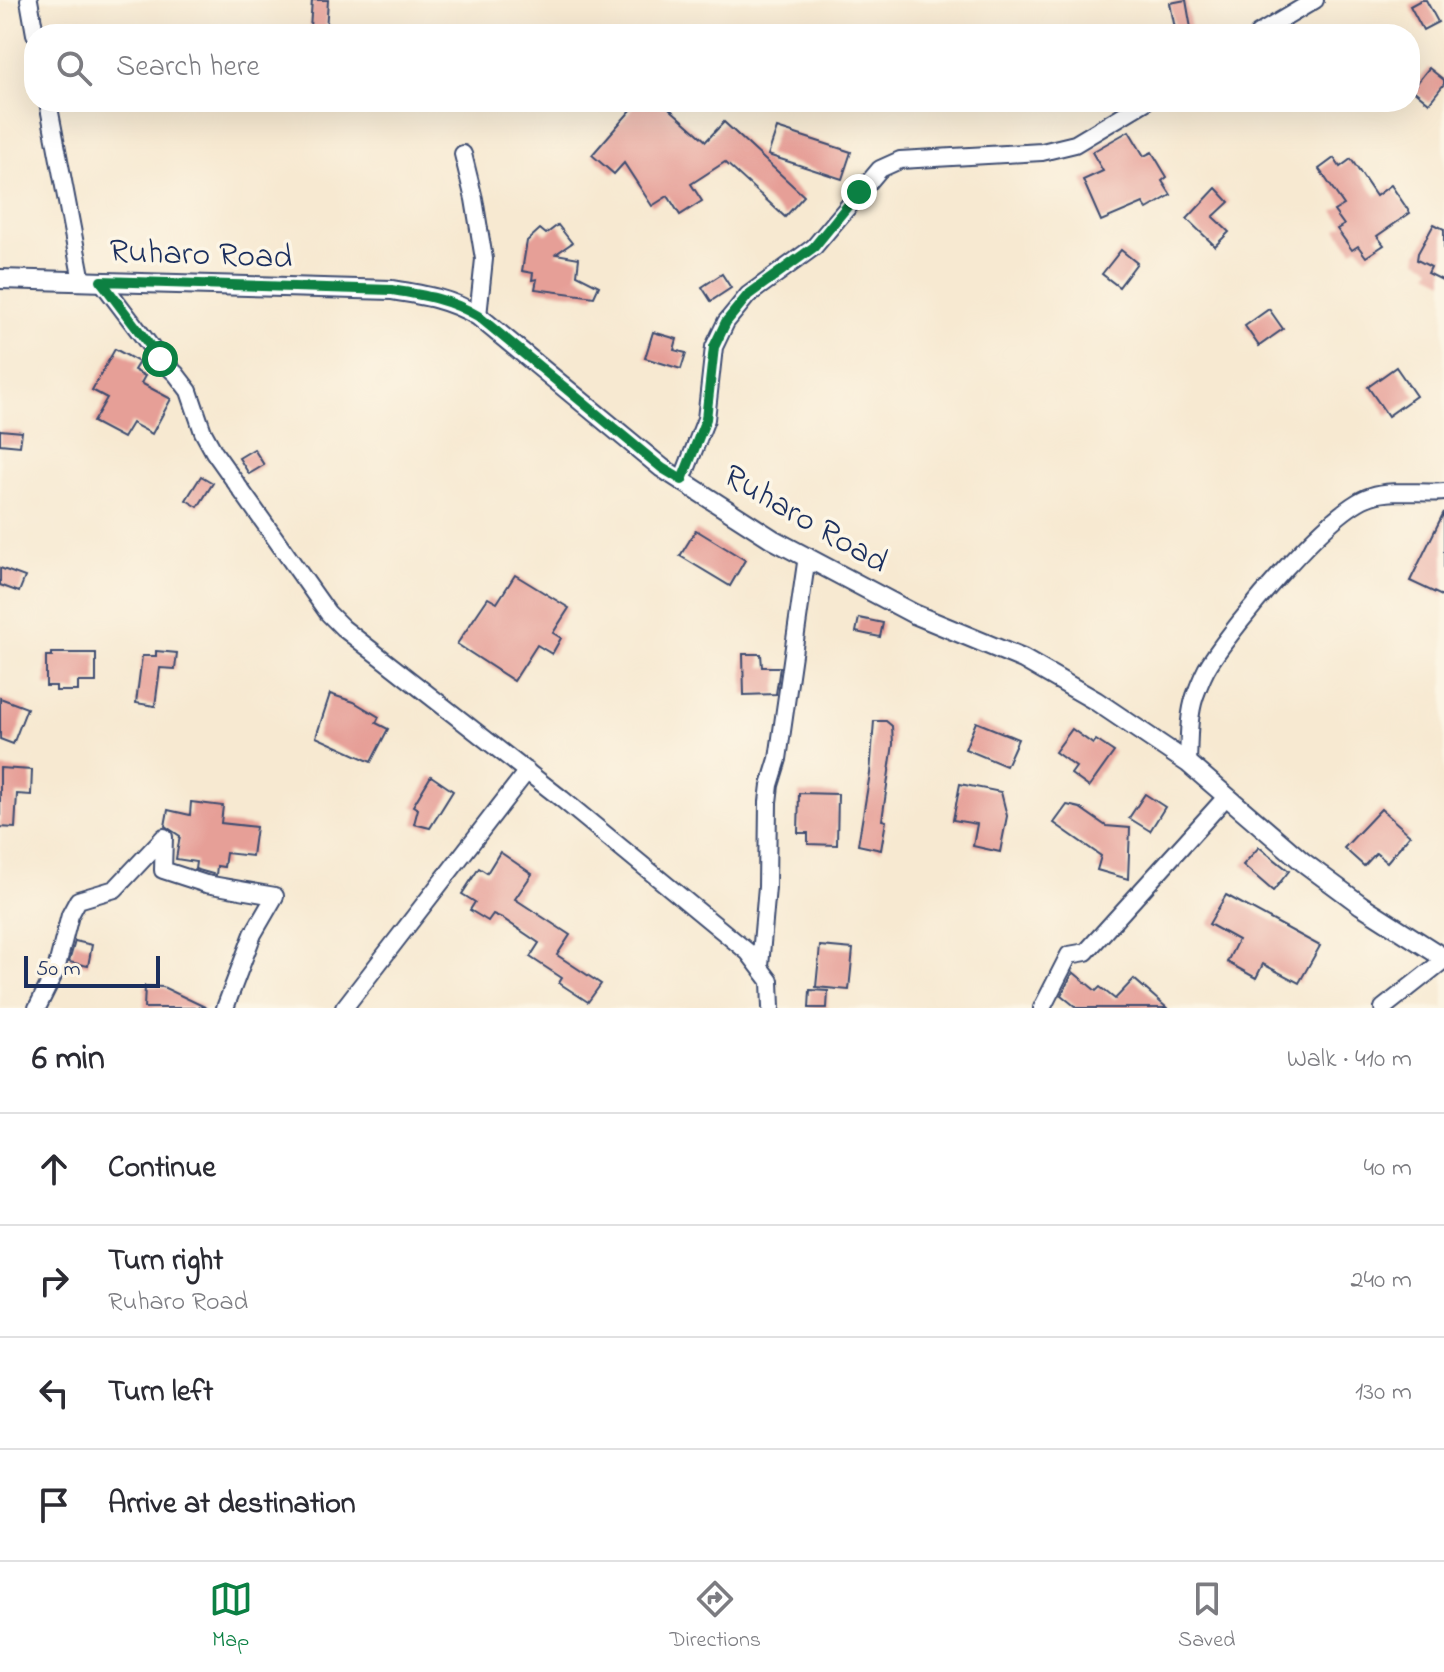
<!DOCTYPE html>
<html lang="en">
<head>
<meta charset="utf-8">
<style>
  body { margin:0; font-family:"Indie Flower",sans-serif; background:#f2f2f3; color:#2b2b33 }
  .scale { position:absolute; left:24px; bottom:20px; width:136px; box-sizing:border-box; padding-left:8px; border:4px solid #1b2f5e; border-top:0; font-size:22px; line-height:28px; white-space:nowrap; color:#1b2f5e; -webkit-text-stroke:6px #fcf5e5; paint-order:stroke }
  .stop { position:absolute; width:24px; height:24px; margin:-18px; border:6px solid #0b8043; border-radius:50%; background:#fff }
  .stop.end { background:#0b8043; border-color:#fff; box-shadow:0 2px 8px #0008 }
  .list { margin:0; padding:0; list-style:none }
  h2 { display:flex; justify-content:space-between; align-items:center; height:104px; margin:0; padding:0 32px; font-size:34px }
  h2 small { font-size:26px; font-weight:400; color:#7c7c81 }
  .list li { display:grid; grid-template-columns:52px 1fr auto; gap:24px; align-items:center; box-sizing:border-box; height:112px; padding:0 32px; border-top:2px solid #e1e1e2 }
  .list b { display:block; font-size:30px; white-space:nowrap }
  .list p { margin:0; font-size:26px; white-space:nowrap; color:#7c7c81 }
  .list em { font-size:26px; font-style:normal; color:#7c7c81 }
  .icon { flex:none; width:44px; height:44px; fill:none; stroke:currentColor; stroke-width:2; stroke-linecap:round; stroke-linejoin:round }
  .map { position:relative; flex:none; width:1444px; height:1008px; overflow:hidden }
  .search { position:absolute; background:#fff; box-shadow:0 8px 32px #0002; left:24px; right:24px; top:24px; height:88px; display:flex; align-items:center; gap:20px; box-sizing:border-box; padding:0 28px; border-radius:32px; color:#7c7c81; font-size:30px }
  .sheet { height:552px; background:#fff }
  nav { display:flex; justify-content:space-around; align-items:center; box-sizing:border-box; height:112px; border-top:2px solid #e1e1e2; background:#fff; font-size:22px; color:#7c7c81 }
  nav a { display:grid; justify-items:center; gap:4px }
  nav .on { color:#0b8043 }
  .map>svg:first-child { display:block }
  .building { fill:#e69f97 }
  .lines { fill:none; stroke-linecap:round; stroke-linejoin:round }
  .minor-casing { stroke:#3c4b6f; stroke-width:20 }
  .tertiary-casing { stroke:#3c4b6f; stroke-width:22 }
  .minor { stroke:#fff; stroke-width:16 }
  .tertiary { stroke:#fff; stroke-width:18 }
  .route { stroke:#0b8043; stroke-width:10 }
  .labels { text-anchor:middle; stroke-width:7; stroke-linejoin:round; paint-order:stroke }
  .street-label { font-size:34px; fill:#1b2f5e; stroke:#fcf5e5 }
</style>
</head>
<body>
<div class="map">
<svg width="1444" height="1008" viewBox="0 0 1444 1008">
  <rect width="100%" height="100%" fill="#fcf5e5"/>
  <filter id="ink" filterUnits="userSpaceOnUse"><feTurbulence type="fractalNoise" baseFrequency=".0125" numOctaves="2"/><feDisplacementMap in="SourceGraphic" scale="16" xChannelSelector="R" yChannelSelector="G"/><feConvolveMatrix kernelMatrix="1 2 1 2 8 2 1 2 1" color-interpolation-filters="sRGB"/></filter>
  <filter id="wash" filterUnits="userSpaceOnUse"><feTurbulence type="fractalNoise" baseFrequency=".006" numOctaves="4" result="noise"/><feDisplacementMap in="SourceGraphic" scale="32" xChannelSelector="R" yChannelSelector="G"/><feGaussianBlur stdDeviation="1.8" result="paint"/><feColorMatrix in="noise" values="0 0 0 0 0 0 0 0 0 0 0 0 0 0 0 0 0 1.4 0 .05"/><feComposite in="paint" operator="in"/></filter>
  <g filter="url(#wash)">
    <rect width="100%" height="100%" fill="#f7e9d1"/>
    <g id="blocks">
      <g class="building">
        <path d="M312,0H328L326,30L310,28Z"/>
        <path d="M1186,0L1192,34H1176L1170,3Z"/>
        <path d="M1421,0H1426L1438,22L1423,30L1410,6Z"/>
        <path d="M1429,68L1444,80V84L1429,103L1412,89Z"/>
        <path d="M638,102H662L706,141L724,122L804,196L785,217L725,162L691,184L702,201L680,215L668,196L652,206L624,163L614,174L592,155Z"/>
        <path d="M777,128L851,152L842,179L768,155Z"/>
        <path d="M1129,131L1144,156L1152,152L1167,177L1162,181L1171,195L1147,209L1143,203L1101,221L1083,180L1103,171L1092,152Z"/>
        <path d="M1334,158L1340,167L1351,159L1376,196L1391,185L1410,213L1377,236L1384,245L1366,257L1358,246L1352,250L1337,229L1344,225L1334,211L1344,205L1319,169Z"/>
        <path d="M1216,188L1229,202L1213,217L1229,232L1215,246L1187,219Z"/>
        <path d="M1434,224L1444,229V281L1428,273L1431,267L1417,260L1418,253Z"/>
        <path d="M558,225L572,243L556,254L579,258L577,275L599,286L594,297L535,289L537,279L532,280L533,273L522,271L527,241L540,229L546,234Z"/>
        <path d="M1121,250L1137,263L1119,287L1102,274Z"/>
        <path d="M722,274L731,288L711,301L702,287Z"/>
        <path d="M1269,309L1283,329L1259,346L1245,326Z"/>
        <path d="M653,332L677,339L674,350L686,353L681,369L645,358Z"/>
        <path d="M115,349L139,362L134,370L145,376L141,383L171,399L152,434L132,423L123,438L93,422L107,398L92,390Z"/>
        <path d="M1396,367L1416,396L1388,416L1368,387Z"/>
        <path d="M0,430L22,432L20,446L0,444Z"/>
        <path d="M254,449L264,465L249,474L239,458Z"/>
        <path d="M201,476L213,483L198,507L186,500Z"/>
        <path d="M1444,512V597L1410,581Z"/>
        <path d="M696,530L745,560L730,586L680,556Z"/>
        <path d="M0,568L25,577L19,592L0,585Z"/>
        <path d="M515,575L569,608L553,633L561,638L552,654L537,645L514,681L457,644L488,598L497,603Z"/>
        <path d="M859,618L883,623L880,637L856,632Z"/>
        <path d="M156,651L177,653L175,669L160,668L155,706L136,703L142,656H156Z"/>
        <path d="M52,653H96V682H78V691H56V686H46V656H52Z"/>
        <path d="M743,654H761L762,667H780L776,694L744,695Z"/>
        <path d="M330,694L354,702L379,717L376,723L388,729L371,762L316,737Z"/>
        <path d="M0,698L27,708L13,744L0,739Z"/>
        <path d="M874,721H886L892,726L893,744L882,820L886,821L881,850L858,845L870,774Z"/>
        <path d="M976,722L1018,739L1006,766L965,749Z"/>
        <path d="M1072,729L1093,744L1096,740L1114,752L1089,787L1071,774L1076,767L1055,752Z"/>
        <path d="M0,768L32,770L31,795L17,794L15,828L0,827Z"/>
        <path d="M431,776L453,791L430,828L414,824L418,809L413,806Z"/>
        <path d="M960,784L1001,792L1007,816L1000,852L973,846L977,824L953,820Z"/>
        <path d="M799,793L838,794L837,845L808,844V833H798Z"/>
        <path d="M1145,794L1165,807L1150,831L1129,818Z"/>
        <path d="M191,802L223,806L221,823L256,827L252,856L226,853L224,867L217,866L216,875L195,869L196,862L176,859L180,836L165,826L168,810L190,815Z"/>
        <path d="M1067,805L1080,808L1106,826L1130,828L1128,879L1097,870L1101,856L1054,823Z"/>
        <path d="M1381,809L1410,835L1387,862L1376,853L1364,866L1344,848Z"/>
        <path d="M1259,847L1289,871L1273,891L1243,865Z"/>
        <path d="M500,852L532,874L515,899L570,935L557,955L601,984L588,1002L559,983L562,978L530,957L539,943L502,918L493,914L488,921L470,910L475,902L462,894L479,868L487,873Z"/>
        <path d="M1226,895L1320,946L1299,983L1263,964L1256,978L1227,962L1238,940L1209,924Z"/>
        <path d="M75,941L92,945L88,966L69,962Z"/>
        <path d="M820,946L853,949L849,990L816,987Z"/>
        <path d="M1073,972L1096,991L1100,987L1115,999L1134,979L1167,1008H1077L1061,995Z"/>
        <path d="M145,986L163,987L207,1008H144Z"/>
        <path d="M810,990L828,991L827,1008H809Z"/>
      </g>
    </g>
  </g>
  <g filter="url(#ink)">
    <use href="#blocks" fill-opacity="0" stroke="#3c4b6f" stroke-width="2"/>
    <g class="lines">
      <defs>
        <g id="minor">
          <path d="M29,0L35,34"/>
          <path d="M1258,34L1315,0"/>
          <path d="M48,102L82,281"/>
          <path d="M463,154L474,199L484,259L478,316"/>
          <path d="M101,281L160,359L176,374L189,391L203,432L214,452L328,613L343,628L562,799L748,952L770,981L771,1008"/>
          <path d="M682,480L706,419L714,347L726,322L748,295L814,247L880,169L900,160L1042,152L1075,144L1145,102"/>
          <path d="M1188,763C1189,741 1188,717 1195,696C1199,685 1204,672 1210,663C1235,624 1329,509 1371,496C1393,489 1421,494 1444,492"/>
          <path d="M760,966L767,887L768,802L770,785L778,759L807,556"/>
          <path d="M37,1008L56,970L70,915L78,900L115,889L164,837L163,870L206,884L275,896L253,934L225,1008"/>
          <path d="M344,1008L527,771"/>
          <path d="M1042,1008L1069,955L1086,952L1227,796"/>
          <path d="M1383,1008L1444,960"/>
        </g>
        <path id="tertiary" d="M0,279L392,290C424,295 450,299 478,316L662,468L774,540L914,614L1023,659L1096,701L1188,763L1303,862L1361,905L1444,958"/>
      </defs>
      <use href="#minor" class="minor-casing"/>
      <use href="#tertiary" class="tertiary-casing"/>
      <use href="#minor" class="minor"/>
      <use href="#tertiary" class="tertiary"/>
    </g>
  </g>
  <g class="lines" filter="url(#ink)">
    <path class="route" d="M160,359L101,281L392,290C424,295 450,299 478,316L662,468L682,480L706,419L714,347L726,322L748,295L814,247L859,192"/>
  </g>
  <g class="labels">
    <g class="street-label">
      <text transform="translate(201 252) rotate(2)" y="12">Ruharo Road</text>
      <text transform="translate(807 517) rotate(30)" y="12">Ruharo Road</text>
    </g>
  </g>
</svg>
<div class="scale">50 m</div>
<div class="stop" style="left:160px;top:359px"></div>
<div class="stop end" style="left:859px;top:192px"></div>
<div class="search"><svg class="icon" aria-label="search" viewBox="0 0 24 24"><circle cx="10" cy="10" r="6"/><path d="M15 15l6 6"/></svg>Search here</div>
</div>
<section class="sheet">
<h2>6 min<small>Walk · 410 m</small></h2>
<ul class="list">
<li><svg class="icon" aria-label="ahead" viewBox="0 0 24 24"><path d="M12 20V5M6 11l6-6 6 6"/></svg><div><b>Continue</b></div><em>40 m</em></li>
<li><svg class="icon" aria-label="right" viewBox="0 0 24 24"><path d="M7 20v-9h11M14 6l5 5-5 5"/></svg><div><b>Turn right</b><p>Ruharo Road</p></div><em>240 m</em></li>
<li><svg class="icon" aria-label="left" viewBox="0 0 24 24"><path d="M17 20v-9H6M10 6l-5 5 5 5"/></svg><div><b>Turn left</b></div><em>130 m</em></li>
<li><svg class="icon" aria-label="arrive" viewBox="0 0 24 24"><path d="M6 21V4h12l-3 4 3 4H6"/></svg><div><b>Arrive at destination</b></div></li>
</ul>
</section>
<nav>
<a class="on"><svg class="icon" aria-label="map" viewBox="0 0 24 24"><path d="M3 6l6-2 6 2 6-2v14l-6 2-6-2-6 2zM9 4v14M15 6v14"/></svg>Map</a>
<a><svg class="icon" aria-label="directions" viewBox="0 0 24 24"><path d="M12 3l9 9-9 9-9-9zM9 14v-3h6M13 9l2 2-2 2"/></svg>Directions</a>
<a><svg class="icon" aria-label="saved" viewBox="0 0 24 24"><path d="M7 4h10v16l-5-4-5 4z"/></svg>Saved</a>
</nav>
</body>
</html>
